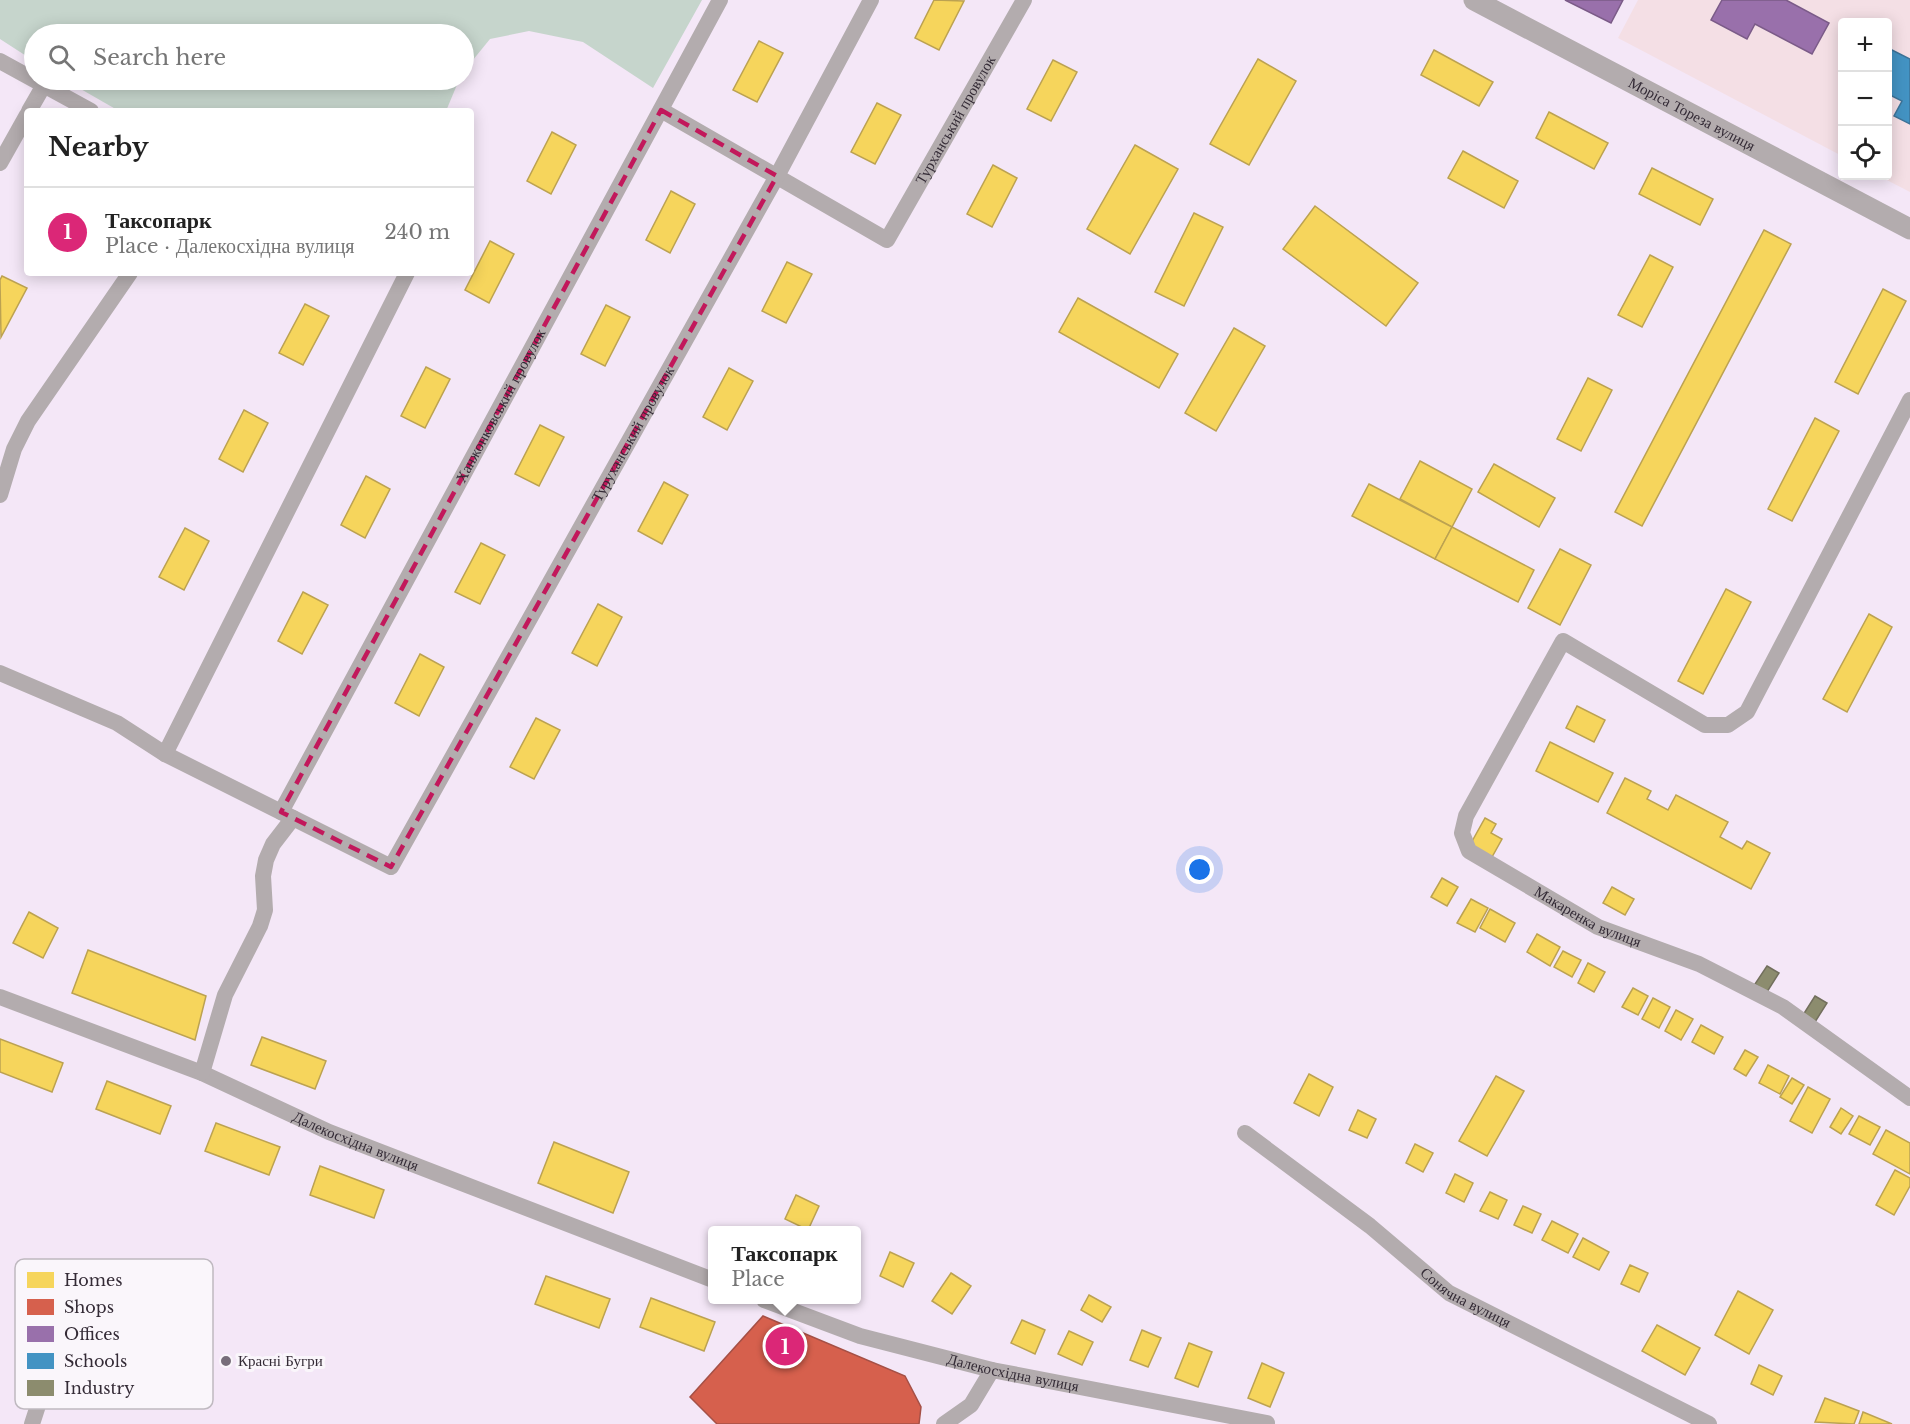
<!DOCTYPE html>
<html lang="en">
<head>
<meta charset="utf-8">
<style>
  body { margin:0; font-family:"Libre Baskerville",serif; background:#f6f6f6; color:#222 }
  .controls { position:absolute; right:18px; top:18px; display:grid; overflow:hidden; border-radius:6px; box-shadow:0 3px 15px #0003 }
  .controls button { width:54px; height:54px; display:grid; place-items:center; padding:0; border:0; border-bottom:2px solid #e0e0e0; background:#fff; color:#222; font:30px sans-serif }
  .you { position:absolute; left:1200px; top:870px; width:21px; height:21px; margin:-15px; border:4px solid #fff; border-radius:50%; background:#1a73e8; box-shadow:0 0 0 9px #1a73e833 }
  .badge { display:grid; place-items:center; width:39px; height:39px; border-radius:50%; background:#db2777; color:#fff; font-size:20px; font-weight:700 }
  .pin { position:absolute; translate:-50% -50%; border:3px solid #fff; box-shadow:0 2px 6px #0006 }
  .popup { position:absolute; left:708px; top:1226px; width:153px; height:78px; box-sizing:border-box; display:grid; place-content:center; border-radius:6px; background:#fff; filter:drop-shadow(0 2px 4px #0005); font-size:20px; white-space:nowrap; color:#767676 }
  .popup b { font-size:22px; color:#222 }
  .popup::after { content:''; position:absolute; left:50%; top:100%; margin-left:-12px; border:12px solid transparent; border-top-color:#fff }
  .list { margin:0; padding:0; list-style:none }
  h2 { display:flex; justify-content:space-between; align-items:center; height:78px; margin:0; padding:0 24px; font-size:26px }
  h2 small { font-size:20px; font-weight:400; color:#767676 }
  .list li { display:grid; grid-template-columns:39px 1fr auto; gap:18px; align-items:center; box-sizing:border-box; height:90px; padding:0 24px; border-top:2px solid #e0e0e0 }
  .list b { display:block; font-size:22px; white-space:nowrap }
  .list p { margin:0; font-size:20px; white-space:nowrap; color:#767676 }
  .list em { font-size:20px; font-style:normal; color:#767676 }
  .icon { flex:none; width:33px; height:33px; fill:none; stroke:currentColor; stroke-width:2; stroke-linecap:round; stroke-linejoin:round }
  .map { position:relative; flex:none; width:1910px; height:1424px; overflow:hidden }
  .search { position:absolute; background:#fff; box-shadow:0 3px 15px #0003; left:24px; top:24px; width:450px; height:66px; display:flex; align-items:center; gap:15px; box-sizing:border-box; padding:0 21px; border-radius:33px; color:#767676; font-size:22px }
  .panel { position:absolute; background:#fff; box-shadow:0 3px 15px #0003; left:24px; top:108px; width:450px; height:168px; border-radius:6px }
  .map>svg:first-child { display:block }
  .education { fill:#f4dfe5 }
  .green { fill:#c6d5cc }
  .homes { fill:#f6d55c; stroke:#bca251; stroke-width:1.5 }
  .shops { fill:#d6604d; stroke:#a55046; stroke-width:1.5 }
  .offices { fill:#9970ab; stroke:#7b5b88; stroke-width:1.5 }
  .schools { fill:#4393c3; stroke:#3e7499; stroke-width:1.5 }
  .industry { fill:#8c8c6e; stroke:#726f5d; stroke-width:1.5 }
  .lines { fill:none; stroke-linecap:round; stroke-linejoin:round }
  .minor { stroke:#b3acae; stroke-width:16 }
  .tertiary { stroke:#b3acae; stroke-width:21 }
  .marked { fill:none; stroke:#c2185b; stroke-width:4.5; stroke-dasharray:12 8; stroke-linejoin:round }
  .poi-dot { fill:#776d7a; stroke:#faf6fb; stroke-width:2 }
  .labels { text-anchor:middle; stroke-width:6; stroke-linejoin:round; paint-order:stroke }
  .street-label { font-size:15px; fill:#342b36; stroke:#faf6fb }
  .poi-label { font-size:15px; fill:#342b36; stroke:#faf6fb; text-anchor:start }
  .key { fill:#faf6fb; stroke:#bfb9c0; stroke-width:1.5 }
  .key-label { font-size:16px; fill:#342b36 }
</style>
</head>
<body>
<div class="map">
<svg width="1910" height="1424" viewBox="0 0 1910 1424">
  <rect width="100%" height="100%" fill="#f4e7f7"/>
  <path class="education" d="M1638,0H1910V192L1879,176H1888V22H1842V156L1618,38Z"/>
  <g class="green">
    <path d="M0,0H702L653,88L583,42L529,31L490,39L464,71V34H34V61L0,39Z"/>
    <path d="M65,80H459L446,111H119Z"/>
  </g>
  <g class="homes">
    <path d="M934,0L964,1L939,50L915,38Z"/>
    <path d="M759,41L783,53L757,102L733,90Z"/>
    <path d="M1434,50L1493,82L1479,106L1421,75Z"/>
    <path d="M1258,59L1296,81L1249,165L1210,144Z"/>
    <path d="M1053,60L1077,72L1051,121L1027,109Z"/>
    <path d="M877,103L901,115L875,164L851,152Z"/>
    <path d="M1549,112L1608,143L1594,169L1536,138Z"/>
    <path d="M552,132L576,145L551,194L527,181Z"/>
    <path d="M1135,145L1178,169L1130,254L1087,229Z"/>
    <path d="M1463,151L1518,181L1504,208L1448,178Z"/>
    <path d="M993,165L1017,178L992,227L967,214Z"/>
    <path d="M1652,168L1713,199L1700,225L1639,194Z"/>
    <path d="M671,191L695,204L670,253L646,240Z"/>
    <path d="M1315,206L1418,283L1386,326L1283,249Z"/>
    <path d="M1194,213L1223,227L1184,306L1155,292Z"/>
    <path d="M1764,230L1791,244L1642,526L1615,512Z"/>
    <path d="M490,241L514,254L489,303L465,290Z"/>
    <path d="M1650,255L1673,267L1642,327L1618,315Z"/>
    <path d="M787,262L812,274L786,323L762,311Z"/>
    <path d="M2,276L27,288L1,337L0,280Z"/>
    <path d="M1883,289L1906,301L1858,394L1835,382Z"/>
    <path d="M1078,298L1178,354L1159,388L1059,332Z"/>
    <path d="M305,304L329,316L303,365L279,353Z"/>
    <path d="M606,305L630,317L605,366L581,354Z"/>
    <path d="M1234,328L1265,346L1216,431L1185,413Z"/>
    <path d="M426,367L450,379L425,428L401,416Z"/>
    <path d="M729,368L753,381L727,430L703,417Z"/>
    <path d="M1588,378L1612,390L1581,451L1557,439Z"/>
    <path d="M244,410L268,423L243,472L219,459Z"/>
    <path d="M1815,418L1839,431L1792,521L1768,509Z"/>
    <path d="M540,425L564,437L539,486L515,474Z"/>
    <path d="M1420,461L1472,489L1452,527L1400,499Z"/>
    <path d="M1494,464L1555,498L1539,527L1478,492Z"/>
    <path d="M366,476L390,489L365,538L341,525Z"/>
    <path d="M664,482L688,495L662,544L638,531Z"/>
    <path d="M1369,484L1452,527L1435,559L1352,516Z"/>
    <path d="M1452,527L1534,570L1518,602L1435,559Z"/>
    <path d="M185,528L209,541L184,590L159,577Z"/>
    <path d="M481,543L505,555L480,604L455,592Z"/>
    <path d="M1560,549L1591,565L1560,625L1528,608Z"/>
    <path d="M1726,589L1751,602L1703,694L1678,681Z"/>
    <path d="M303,592L328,605L302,654L278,641Z"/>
    <path d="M598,604L622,617L597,666L572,653Z"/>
    <path d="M1869,614L1892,627L1847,712L1823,699Z"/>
    <path d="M420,654L444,667L419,716L395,703Z"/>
    <path d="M1577,706L1605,720L1594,742L1566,728Z"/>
    <path d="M536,718L560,730L534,779L510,767Z"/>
    <path d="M1550,742L1613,773L1598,802L1536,771Z"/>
    <path d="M1625,778L1651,791L1647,799L1668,810L1676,795L1728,822L1720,837L1742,849L1747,841L1770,853L1751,889L1607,813Z"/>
    <path d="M1485,818L1496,824L1491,833L1502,839L1492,857L1470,845Z"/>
    <path d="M1442,878L1458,887L1447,906L1431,897Z"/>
    <path d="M1612,887L1634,899L1625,915L1603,903Z"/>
    <path d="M1471,899L1488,908L1475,932L1457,923Z"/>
    <path d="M1490,909L1515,923L1505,942L1480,928Z"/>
    <path d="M29,912L58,928L43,958L13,943Z"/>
    <path d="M1537,934L1560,947L1550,966L1527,952Z"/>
    <path d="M88,950L206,996L195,1040L72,993Z"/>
    <path d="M1563,951L1581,960L1572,977L1554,967Z"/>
    <path d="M1588,963L1605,972L1594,992L1578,983Z"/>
    <path d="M1633,988L1648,996L1638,1015L1622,1007Z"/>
    <path d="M1653,998L1670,1007L1659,1028L1642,1019Z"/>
    <path d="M1676,1010L1693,1019L1681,1040L1665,1031Z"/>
    <path d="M1701,1025L1723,1037L1714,1054L1692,1042Z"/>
    <path d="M262,1037L326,1061L315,1089L251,1065Z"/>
    <path d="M0,1039L63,1063L52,1092L0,1072Z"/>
    <path d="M1745,1050L1758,1057L1746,1076L1734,1069Z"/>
    <path d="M1768,1065L1789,1076L1780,1094L1759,1083Z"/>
    <path d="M1309,1074L1333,1087L1319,1116L1294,1103Z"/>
    <path d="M1496,1076L1524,1091L1487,1156L1459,1141Z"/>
    <path d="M1792,1078L1804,1085L1792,1104L1780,1097Z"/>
    <path d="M107,1081L171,1106L160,1134L96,1109Z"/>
    <path d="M1808,1087L1830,1099L1812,1133L1790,1121Z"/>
    <path d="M1841,1108L1853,1116L1841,1134L1830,1127Z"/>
    <path d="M1358,1110L1376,1119L1367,1138L1349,1130Z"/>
    <path d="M1859,1116L1880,1127L1870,1145L1849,1134Z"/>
    <path d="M216,1123L280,1147L269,1175L205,1151Z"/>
    <path d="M1886,1130L1910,1143V1174L1873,1154Z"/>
    <path d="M554,1142L629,1172L613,1213L538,1183Z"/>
    <path d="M1415,1144L1433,1153L1423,1172L1406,1163Z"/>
    <path d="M320,1166L384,1190L374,1218L310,1195Z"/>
    <path d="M1895,1170L1910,1178V1186L1894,1215L1876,1205Z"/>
    <path d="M1455,1174L1473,1183L1464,1202L1446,1193Z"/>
    <path d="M1490,1192L1507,1200L1498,1219L1480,1211Z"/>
    <path d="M796,1195L819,1206L808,1230L785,1219Z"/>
    <path d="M1523,1206L1541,1214L1532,1233L1514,1225Z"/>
    <path d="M1552,1221L1578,1234L1568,1253L1542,1240Z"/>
    <path d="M1583,1238L1609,1252L1599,1270L1573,1257Z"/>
    <path d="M890,1252L914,1263L903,1287L880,1276Z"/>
    <path d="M1630,1265L1648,1273L1639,1292L1621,1284Z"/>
    <path d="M951,1273L971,1286L952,1314L932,1301Z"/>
    <path d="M546,1276L610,1299L599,1328L535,1304Z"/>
    <path d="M1738,1291L1773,1310L1749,1354L1715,1335Z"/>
    <path d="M1089,1295L1111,1307L1102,1322L1081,1310Z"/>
    <path d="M651,1298L715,1322L704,1351L640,1327Z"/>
    <path d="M1022,1320L1045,1330L1035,1354L1011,1343Z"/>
    <path d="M1657,1325L1700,1348L1685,1375L1642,1351Z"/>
    <path d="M1142,1330L1161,1338L1148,1367L1130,1360Z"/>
    <path d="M1069,1331L1093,1342L1082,1365L1058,1354Z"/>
    <path d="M1189,1343L1212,1352L1198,1387L1175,1378Z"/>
    <path d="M1262,1363L1284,1373L1270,1407L1248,1398Z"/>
    <path d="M1759,1365L1782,1376L1773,1395L1751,1384Z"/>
    <path d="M1825,1398L1859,1411L1854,1424L1815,1422Z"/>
    <path d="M1863,1412L1892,1424H1859Z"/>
  </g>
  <path class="shops" d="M763,1316L905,1376L921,1407L919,1424H717L690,1397Z"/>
  <g class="offices">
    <path d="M1565,0H1623L1611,23Z"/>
    <path d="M1722,0H1786L1829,23L1812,54L1755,24L1747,39L1711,20Z"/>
  </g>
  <path class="schools" d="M1888,48L1910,59V124L1894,116L1902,101L1888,94Z"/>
  <g class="industry">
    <path d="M1767,966L1779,973L1767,992L1755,984Z"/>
    <path d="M1815,996L1827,1003L1815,1022L1803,1015Z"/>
  </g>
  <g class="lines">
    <g class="minor">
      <path d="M0,61L91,111"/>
      <path id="s1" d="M661,110L887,240L1024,0"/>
      <path d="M29,111L44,85"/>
      <path d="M0,163L27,115"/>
      <path id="s2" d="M1910,400L1747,712L1728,725H1705L1563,641L1466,816L1462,833L1469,851L1598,927L1699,964L1783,1007L1910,1098"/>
      <path d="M0,495L14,449L28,421L130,273"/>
      <path id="s3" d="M0,673L117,723L165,754L391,867L777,176L871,0"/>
      <path d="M165,754L407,273"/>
      <path id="s4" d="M281,812L720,0"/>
      <path id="s5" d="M0,997L202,1073L329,1132L713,1280"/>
      <path d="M202,1073L225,995L260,926L265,910L263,876L266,860L273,844L293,818"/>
      <path id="s6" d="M1245,1133L1370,1226L1449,1293L1709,1424"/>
      <path id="s7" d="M764,1300L860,1336L992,1370L1267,1423"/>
      <path d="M32,1424L45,1384"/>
      <path d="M944,1424L971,1405L992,1370"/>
    </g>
    <path class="tertiary" id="s8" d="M1474,0L1910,229"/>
  </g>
  <path class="marked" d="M661,110L777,176L391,867L281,812Z"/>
  <circle class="poi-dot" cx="226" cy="1361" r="6"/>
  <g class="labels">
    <g class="street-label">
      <text dy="5" stroke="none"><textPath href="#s8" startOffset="246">Моріса Тореза вулиця</textPath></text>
      <text dy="5" stroke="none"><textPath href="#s1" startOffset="399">Турханський провулок</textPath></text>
      <text dy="5" stroke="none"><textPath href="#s4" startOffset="462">Ханжонковський провулок</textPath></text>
      <text dy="5" stroke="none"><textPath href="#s3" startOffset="933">Туруханський провулок</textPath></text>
      <text dy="5" stroke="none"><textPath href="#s2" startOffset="936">Макаренка вулиця</textPath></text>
      <text dy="5" stroke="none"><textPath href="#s5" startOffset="384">Далекосхідна вулиця</textPath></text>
      <text dy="5" stroke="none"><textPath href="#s6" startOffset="276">Сонячна вулиця</textPath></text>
      <text dy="5" stroke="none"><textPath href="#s7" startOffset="260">Далекосхідна вулиця</textPath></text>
    </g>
    <g class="poi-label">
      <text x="238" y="1366">Красні Бугри</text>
    </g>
  </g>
  <rect x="15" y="1259" width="198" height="150" rx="9" class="key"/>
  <rect x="27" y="1272" width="27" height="16" fill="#f6d55c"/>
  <rect x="27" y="1299" width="27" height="16" fill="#d6604d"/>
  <rect x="27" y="1326" width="27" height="16" fill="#9970ab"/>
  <rect x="27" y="1353" width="27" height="16" fill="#4393c3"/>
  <rect x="27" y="1380" width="27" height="16" fill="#8c8c6e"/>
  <g class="key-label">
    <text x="64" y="1286">Homes</text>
    <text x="64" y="1313">Shops</text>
    <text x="64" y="1340">Offices</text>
    <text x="64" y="1367">Schools</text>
    <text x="64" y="1394">Industry</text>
  </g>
</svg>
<div class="controls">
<button>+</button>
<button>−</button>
<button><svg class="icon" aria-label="locate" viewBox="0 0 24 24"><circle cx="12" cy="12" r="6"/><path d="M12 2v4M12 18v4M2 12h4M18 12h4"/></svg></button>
</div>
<div class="you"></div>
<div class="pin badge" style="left:785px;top:1346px">1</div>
<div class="popup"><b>Таксопарк</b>Place</div>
<div class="search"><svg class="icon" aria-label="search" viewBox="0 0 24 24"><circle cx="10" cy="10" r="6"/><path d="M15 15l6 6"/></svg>Search here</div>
<section class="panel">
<h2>Nearby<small></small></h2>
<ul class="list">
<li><span class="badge">1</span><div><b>Таксопарк</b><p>Place · Далекосхідна вулиця</p></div><em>240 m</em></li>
</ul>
</section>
</div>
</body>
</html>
